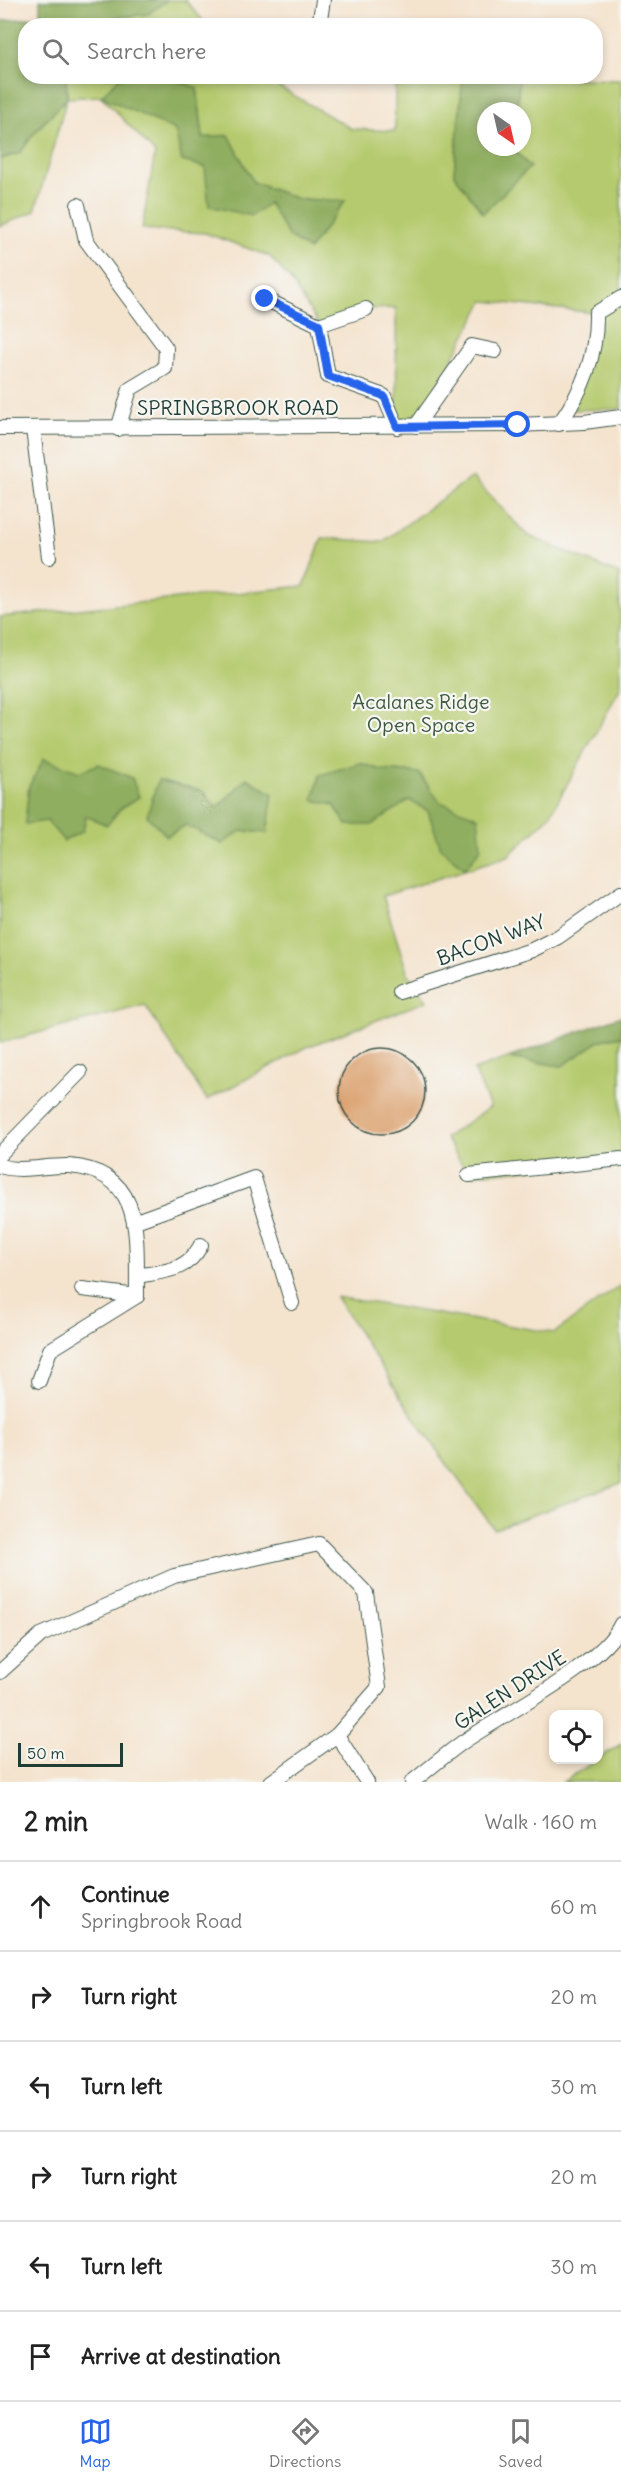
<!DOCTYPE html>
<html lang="en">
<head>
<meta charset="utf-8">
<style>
  body { margin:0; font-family:Delius,sans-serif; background:#f2f2f2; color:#222 }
  .controls { position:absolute; right:18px; bottom:18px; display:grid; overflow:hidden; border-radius:12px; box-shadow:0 3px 9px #0003 }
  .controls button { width:54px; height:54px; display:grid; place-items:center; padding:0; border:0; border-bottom:2px solid #e0e0e0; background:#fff; color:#222; font:30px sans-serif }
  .compass { position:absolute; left:477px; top:102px; width:54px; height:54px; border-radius:50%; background:#fff; box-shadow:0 3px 9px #0003; rotate:146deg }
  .scale { position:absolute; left:18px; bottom:15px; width:105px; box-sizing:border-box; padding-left:6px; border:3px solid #1f3d34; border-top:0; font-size:16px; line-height:21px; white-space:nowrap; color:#1f3d34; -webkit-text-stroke:4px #f6f6f2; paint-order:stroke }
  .stop { position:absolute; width:18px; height:18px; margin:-14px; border:4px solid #2563eb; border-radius:50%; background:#fff }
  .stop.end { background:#2563eb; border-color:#fff; box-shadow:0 2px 6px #0008 }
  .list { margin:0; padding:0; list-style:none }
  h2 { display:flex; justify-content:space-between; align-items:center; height:78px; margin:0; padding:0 24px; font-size:26px }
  h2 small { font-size:20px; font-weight:400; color:#767676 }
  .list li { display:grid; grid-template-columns:39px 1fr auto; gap:18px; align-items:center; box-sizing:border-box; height:90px; padding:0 24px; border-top:2px solid #e0e0e0 }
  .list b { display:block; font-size:22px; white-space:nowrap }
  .list p { margin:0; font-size:20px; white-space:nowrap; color:#767676 }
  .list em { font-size:20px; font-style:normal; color:#767676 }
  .icon { flex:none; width:33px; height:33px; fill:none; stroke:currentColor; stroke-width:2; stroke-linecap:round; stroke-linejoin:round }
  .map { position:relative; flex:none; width:621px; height:1782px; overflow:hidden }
  .search { position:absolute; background:#fff; box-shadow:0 3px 9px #0003; left:18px; right:18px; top:18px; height:66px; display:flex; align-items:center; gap:15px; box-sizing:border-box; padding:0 21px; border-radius:24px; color:#767676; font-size:22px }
  .sheet { height:618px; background:#fff }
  nav { display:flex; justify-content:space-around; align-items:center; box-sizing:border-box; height:84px; border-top:2px solid #e0e0e0; background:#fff; font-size:16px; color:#767676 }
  nav a { display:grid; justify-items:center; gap:3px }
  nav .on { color:#2563eb }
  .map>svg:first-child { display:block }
  .green { fill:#b5ca6e; stroke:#6a8451; stroke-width:1.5 }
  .forest { fill:#90ae61; stroke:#58764a; stroke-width:1.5 }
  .building { fill:#d99a64 }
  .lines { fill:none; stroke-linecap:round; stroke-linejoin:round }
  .minor-casing { stroke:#3f564b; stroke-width:16 }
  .minor { stroke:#fff; stroke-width:14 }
  .route { stroke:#2563eb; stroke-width:8 }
  .labels { text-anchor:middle; stroke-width:4.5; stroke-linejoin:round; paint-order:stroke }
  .street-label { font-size:20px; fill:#1f3d34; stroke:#f6f6f2 }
  .park-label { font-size:20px; fill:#3d5940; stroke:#f6f6f2 }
</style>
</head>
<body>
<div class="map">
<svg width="621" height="1782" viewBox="0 0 621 1782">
  <rect width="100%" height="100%" fill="#f6f6f2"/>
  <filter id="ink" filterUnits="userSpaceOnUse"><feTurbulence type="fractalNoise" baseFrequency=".0167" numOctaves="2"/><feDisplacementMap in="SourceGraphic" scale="12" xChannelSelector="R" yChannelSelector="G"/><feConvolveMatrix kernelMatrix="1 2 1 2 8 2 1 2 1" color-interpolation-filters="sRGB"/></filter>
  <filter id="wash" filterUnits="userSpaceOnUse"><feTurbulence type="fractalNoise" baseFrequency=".008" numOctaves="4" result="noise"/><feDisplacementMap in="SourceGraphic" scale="24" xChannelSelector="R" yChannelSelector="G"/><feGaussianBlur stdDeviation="1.35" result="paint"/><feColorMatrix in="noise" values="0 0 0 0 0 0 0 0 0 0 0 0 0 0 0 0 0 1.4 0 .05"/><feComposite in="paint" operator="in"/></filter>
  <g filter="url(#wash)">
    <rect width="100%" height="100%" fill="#f4e3cd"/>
    <g class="green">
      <path d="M167,0H185L207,25L92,26L98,20L148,14Z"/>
      <path d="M66,77H122L102,96L176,130L182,161L205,167L269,202L289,237L344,201L298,199L253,182L229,135L203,138L197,88L168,77H262L352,129L395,131V77H463L454,174L530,167L511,147H522V111H517L519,77L621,80V409L572,410L596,313L484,301L416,426L397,427L396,308L366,309L319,325L290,279L269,256L205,233L142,229L155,153L101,96L67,98L35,211L0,226V159L20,153L34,133L67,98Z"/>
      <path d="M472,477L527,535L619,574L621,687L549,817L508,856L383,896L407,972L427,1001L307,1047L207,1100L145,1005L0,1043V617L304,586L322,538L382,542Z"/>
      <path d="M621,1036V1159L469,1175L445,1138L490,1107L474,1070L508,1058L562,1066L601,1040Z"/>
      <path d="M621,1285V1483L494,1529L421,1428L336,1297L554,1333Z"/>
      <path d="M621,1744V1782H563Z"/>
    </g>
    <g class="forest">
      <path d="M40,0H167L148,14L98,20L92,25L26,26V76L66,77L67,98L34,133L20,153L0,159V21L40,17Z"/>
      <path d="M122,76L168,77L197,88L203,138L229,135L253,182L298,199L345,201L309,250L289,237L269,203L252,216L209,206L205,167L182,161L175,130L101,96Z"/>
      <path d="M463,77H519L517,111H486V147H511L530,167L483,213L454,174Z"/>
      <path d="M44,759L79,772L99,764L132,778L139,797L120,809L107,825L86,816L83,831L64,841L47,821L25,824L29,786Z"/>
      <path d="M360,763L381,770L419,773L440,802L478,817L481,848L465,869L441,848L428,811L409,800L372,825H347L334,805L313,800L320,775Z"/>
      <path d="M247,778L273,794L267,833L241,831L222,844L186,825L167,836L147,816L158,780L203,791L217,808Z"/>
      <path d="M621,1016V1036L601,1040L562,1066L508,1058Z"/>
    </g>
    <g id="blocks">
      <circle class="building" cx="382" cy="1091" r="43"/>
    </g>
  </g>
  <g filter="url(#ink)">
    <use href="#blocks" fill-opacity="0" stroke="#3f564b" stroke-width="1.5"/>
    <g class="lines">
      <defs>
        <g id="minor">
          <path d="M319,26L323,0"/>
          <path d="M78,205L86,240L166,348L165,368L130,389L118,429"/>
          <path d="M265,299L319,325L328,376L384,396L397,427"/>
          <path d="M319,325L366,309"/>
          <path d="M559,424C583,391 597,354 596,313L621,298"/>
          <path d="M416,426L472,346L495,351"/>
          <path d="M0,428L518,425L584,422L621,417"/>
          <path d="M33,429L49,557"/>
          <path d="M399,992L532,950L558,937L621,893"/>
          <path d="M0,1154L80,1072"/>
          <path d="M0,1166C22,1173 46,1165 69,1166C146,1172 136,1240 137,1296"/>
          <path d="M469,1175L621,1159"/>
          <path d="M136,1221L254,1178L292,1303"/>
          <path d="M137,1276C164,1271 187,1272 201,1245"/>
          <path d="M82,1289L137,1296"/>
          <path d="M39,1381L50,1350L137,1296"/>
          <path d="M0,1672L41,1635L174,1576L319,1544L366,1593L379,1687L337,1735L271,1782"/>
          <path d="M337,1735L367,1782"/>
          <path d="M412,1782C429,1769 446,1754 463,1742C503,1714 603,1665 621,1624"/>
        </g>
      </defs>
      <use href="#minor" class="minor-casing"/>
      <use href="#minor" class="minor"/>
    </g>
  </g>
  <g class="lines" filter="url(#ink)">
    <path class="route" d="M265,299L319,324L328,376L384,396L397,427L518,425"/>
  </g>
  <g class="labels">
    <g class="street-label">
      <text x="238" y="415">SPRINGBROOK ROAD</text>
      <text transform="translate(491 940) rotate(-20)" y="7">BACON WAY</text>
      <text transform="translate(510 1690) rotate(-33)" y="7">GALEN DRIVE</text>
    </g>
    <g class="park-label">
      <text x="421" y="709">Acalanes Ridge<tspan x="421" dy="23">Open Space</tspan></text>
    </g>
  </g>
</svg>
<div class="controls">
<button><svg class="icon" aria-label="locate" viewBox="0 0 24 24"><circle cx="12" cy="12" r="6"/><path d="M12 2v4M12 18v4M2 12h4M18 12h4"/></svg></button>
</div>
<svg class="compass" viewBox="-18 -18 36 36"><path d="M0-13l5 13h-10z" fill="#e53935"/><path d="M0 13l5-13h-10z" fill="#767676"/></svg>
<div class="scale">50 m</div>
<div class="stop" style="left:518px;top:425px"></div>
<div class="stop end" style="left:265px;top:299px"></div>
<div class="search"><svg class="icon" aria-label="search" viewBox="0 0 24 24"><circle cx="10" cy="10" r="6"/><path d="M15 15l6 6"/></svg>Search here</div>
</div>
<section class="sheet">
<h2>2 min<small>Walk · 160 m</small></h2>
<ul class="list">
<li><svg class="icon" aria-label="ahead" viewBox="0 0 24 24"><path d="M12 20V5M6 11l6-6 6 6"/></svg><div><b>Continue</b><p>Springbrook Road</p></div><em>60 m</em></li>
<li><svg class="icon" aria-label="right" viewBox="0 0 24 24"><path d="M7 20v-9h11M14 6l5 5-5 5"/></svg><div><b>Turn right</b></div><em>20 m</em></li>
<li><svg class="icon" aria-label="left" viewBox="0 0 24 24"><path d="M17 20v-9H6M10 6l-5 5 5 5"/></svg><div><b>Turn left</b></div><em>30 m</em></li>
<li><svg class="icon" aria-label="right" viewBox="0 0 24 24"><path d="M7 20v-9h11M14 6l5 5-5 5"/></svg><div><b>Turn right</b></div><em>20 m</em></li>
<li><svg class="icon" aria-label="left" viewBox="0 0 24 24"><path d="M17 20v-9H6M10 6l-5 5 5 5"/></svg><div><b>Turn left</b></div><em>30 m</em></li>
<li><svg class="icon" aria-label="arrive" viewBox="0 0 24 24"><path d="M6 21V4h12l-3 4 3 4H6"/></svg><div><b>Arrive at destination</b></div></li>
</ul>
</section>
<nav>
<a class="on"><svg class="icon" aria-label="map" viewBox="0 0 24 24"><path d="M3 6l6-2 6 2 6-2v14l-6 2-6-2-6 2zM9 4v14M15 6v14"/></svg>Map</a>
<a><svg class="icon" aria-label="directions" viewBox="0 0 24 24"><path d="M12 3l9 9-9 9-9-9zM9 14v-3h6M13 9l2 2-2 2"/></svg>Directions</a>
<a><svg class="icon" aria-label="saved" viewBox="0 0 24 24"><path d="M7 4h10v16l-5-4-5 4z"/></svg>Saved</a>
</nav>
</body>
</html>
